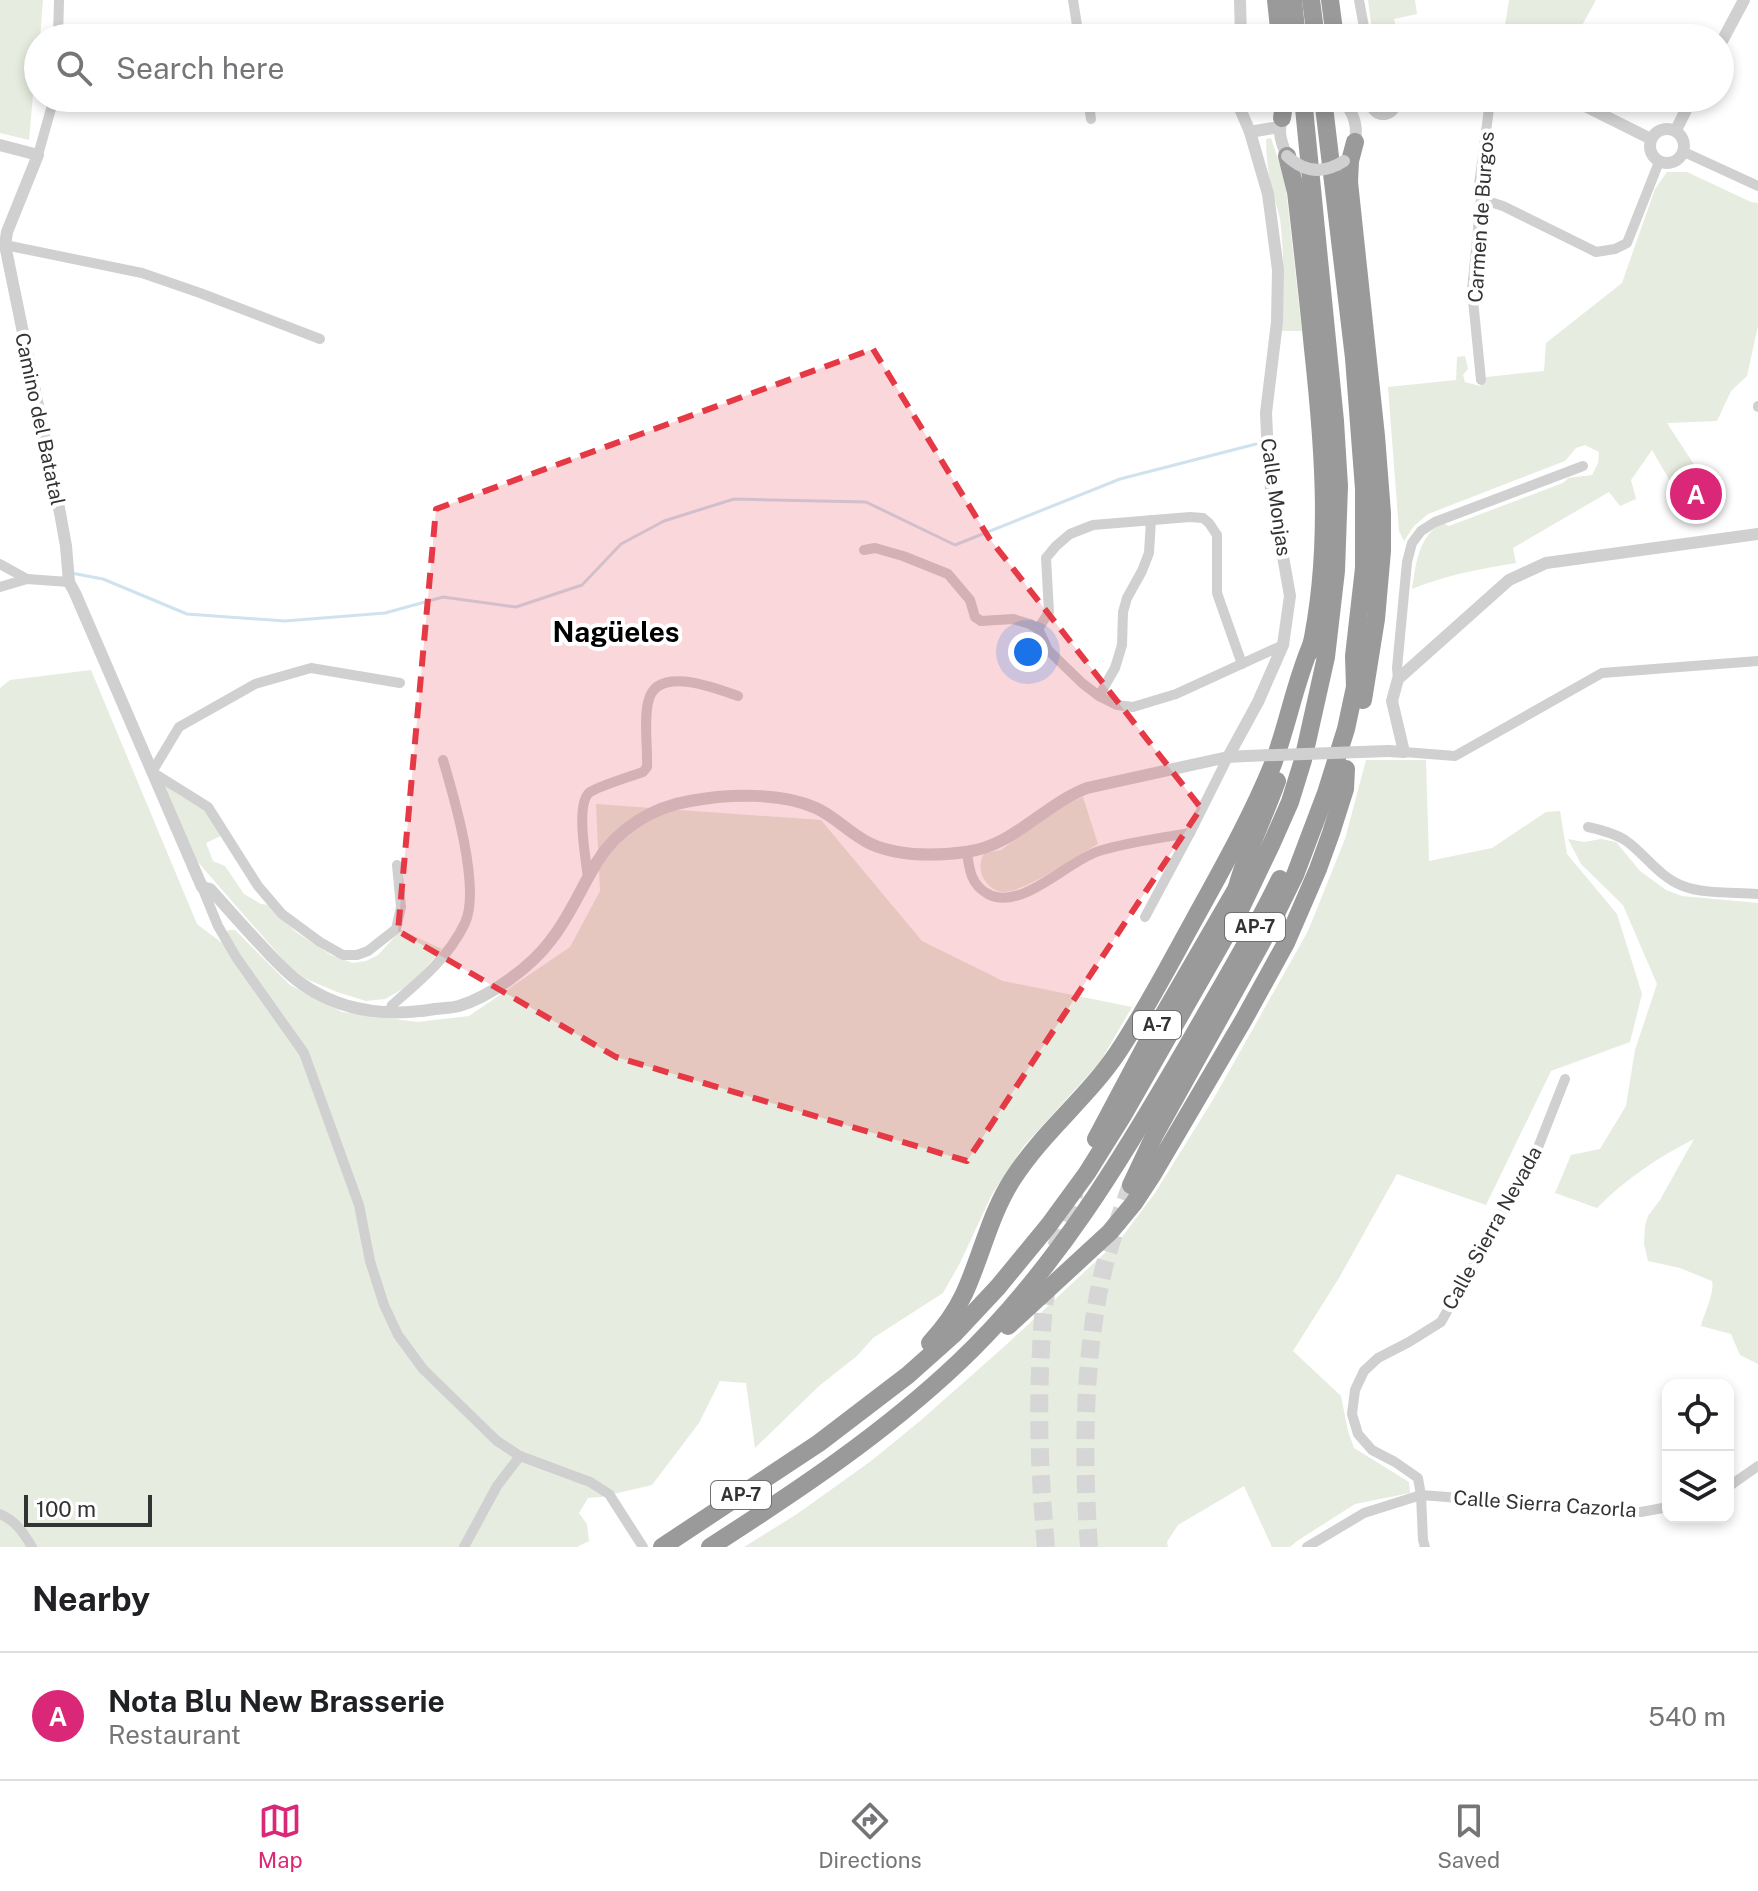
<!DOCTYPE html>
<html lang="en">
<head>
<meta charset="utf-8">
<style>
  body { margin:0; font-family:"Public Sans",sans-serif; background:#f2f2f2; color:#202124 }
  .controls { position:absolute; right:24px; bottom:24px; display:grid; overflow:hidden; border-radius:16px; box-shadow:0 4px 12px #0003 }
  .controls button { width:72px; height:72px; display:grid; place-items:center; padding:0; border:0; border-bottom:2px solid #e0e0e0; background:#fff; color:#202124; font:40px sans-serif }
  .scale { position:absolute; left:24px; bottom:20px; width:128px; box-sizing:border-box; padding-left:8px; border:4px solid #333; border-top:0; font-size:22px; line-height:28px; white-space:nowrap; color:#333; -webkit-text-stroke:6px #fff; paint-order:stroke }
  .you { position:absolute; left:1028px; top:652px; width:28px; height:28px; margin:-20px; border:6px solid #fff; border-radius:50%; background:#1a73e8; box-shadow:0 0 0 12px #1a73e833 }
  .badge { display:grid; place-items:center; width:52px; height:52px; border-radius:50%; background:#db2777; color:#fff; font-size:26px; font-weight:700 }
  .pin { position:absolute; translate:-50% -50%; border:4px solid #fff; box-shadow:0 2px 8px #0006 }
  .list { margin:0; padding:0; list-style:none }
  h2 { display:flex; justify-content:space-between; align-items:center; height:104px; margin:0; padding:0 32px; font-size:34px }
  h2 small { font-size:26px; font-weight:400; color:#757577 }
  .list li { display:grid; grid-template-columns:52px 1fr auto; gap:24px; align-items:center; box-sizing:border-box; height:128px; padding:0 32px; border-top:2px solid #e0e0e0 }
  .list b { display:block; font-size:30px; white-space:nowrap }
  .list p { margin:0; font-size:26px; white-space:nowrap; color:#757577 }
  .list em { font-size:26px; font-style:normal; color:#757577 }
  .icon { flex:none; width:44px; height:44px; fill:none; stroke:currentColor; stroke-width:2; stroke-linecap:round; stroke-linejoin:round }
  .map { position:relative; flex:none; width:1758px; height:1547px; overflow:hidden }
  .search { position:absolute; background:#fff; box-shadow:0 4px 12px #0003; left:24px; right:24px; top:24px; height:88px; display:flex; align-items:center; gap:20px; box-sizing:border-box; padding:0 28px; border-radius:44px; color:#757577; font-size:30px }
  .sheet { height:232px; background:#fff }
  nav { display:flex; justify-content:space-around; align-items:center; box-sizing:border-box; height:112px; border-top:2px solid #e0e0e0; background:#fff; font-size:22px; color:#757577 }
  nav a { display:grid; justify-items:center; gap:4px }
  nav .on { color:#db2777 }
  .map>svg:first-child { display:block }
  .green { fill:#e6ecdf }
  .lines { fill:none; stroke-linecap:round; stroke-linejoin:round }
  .stream { stroke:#cfe2ee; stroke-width:3 }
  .motorway-tunnel { stroke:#d6d6d6; stroke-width:18; stroke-dasharray:18 9; stroke-linecap:butt }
  .minor { stroke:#d0d0d0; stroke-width:10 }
  .tertiary { stroke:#d0d0d0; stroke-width:12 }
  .motorway { stroke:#9a9a9a; stroke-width:18 }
  .tertiary-bridge { stroke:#d0d0d0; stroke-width:12 }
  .marked { fill:#e63946; fill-opacity:0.2; stroke:#e63946; stroke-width:6; stroke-dasharray:16 10; stroke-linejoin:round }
  .labels { text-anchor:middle; stroke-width:8; stroke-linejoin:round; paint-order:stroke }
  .shield { fill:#fff; stroke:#707070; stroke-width:2 }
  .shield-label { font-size:18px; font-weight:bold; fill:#333 }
  .street-label { font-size:20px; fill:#333; stroke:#fff }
  .district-label { font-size:28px; font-weight:bold; fill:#000; stroke:#fff }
</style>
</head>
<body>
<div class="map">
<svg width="1758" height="1547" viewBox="0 0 1758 1547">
  <rect width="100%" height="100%" fill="#fff"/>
  <g class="green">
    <path d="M0,0H43L40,38H38L29,140L0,133Z"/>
    <path d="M1368,0H1415L1417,14L1394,19L1398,38H1373Z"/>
    <path d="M1509,0H1596L1575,38H1503Z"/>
    <path d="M1271,138L1285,180L1302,331H1282C1283,294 1285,256 1280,219C1278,209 1274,199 1272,189C1268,173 1266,156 1266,139Z"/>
    <path d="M1667,172H1687L1751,202L1758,203V326L1747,376L1731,391L1717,421L1667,423L1697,469L1673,486L1652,450L1631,480L1636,499L1620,506L1609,492L1513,548L1516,563C1479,569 1446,575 1412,589C1416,564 1418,536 1443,523L1449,526L1563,483L1568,478L1592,475L1598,463L1599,452L1585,445L1576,448L1565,461L1428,514L1414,526L1404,541L1399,531L1388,387L1456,380L1457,357L1465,356L1468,369L1463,375L1465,382L1480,386L1484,383L1486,377L1544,371L1546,343L1622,283L1655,189Z"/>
    <path d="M91,670L197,924L238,955L227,935L228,930H235L290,985L342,1012L417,1022L469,1016L570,947L600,891L596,804L821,820L922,941L1003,981L1132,1007L1100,1062L1024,1146L992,1194L960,1263L943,1293L873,1338L857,1356L819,1386L755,1448L746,1383L720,1381L699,1423L652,1485L601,1497L588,1498L579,1513L587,1524L589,1541L577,1547H0V688L10,680Z"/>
    <path d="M1366,760H1426L1429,861L1492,848L1546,812L1560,811L1567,854L1617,914L1642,994L1630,1042L1551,1071L1486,1205L1397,1174L1339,1278L1293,1351L1341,1396L1348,1431L1354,1448L1409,1482L1410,1493L1355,1504L1297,1541L1290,1547H1272L1244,1486L1178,1525L1167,1542L1168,1547H744L797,1514L871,1461L920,1421L1006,1345L1122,1237L1155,1193L1214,1098L1308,931L1345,839Z"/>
    <path d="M164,784L182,797L208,810L223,835L206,843L213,861L225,866L244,894L261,904L268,905L296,932L331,955L353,963L366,961L378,955L401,930L442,949L410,985L385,999L366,1001L337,992L304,978L286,963L190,853L167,796Z"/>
    <path d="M1083,797L1098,844C1078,855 1022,894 1002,892C995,891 990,887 986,882C979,874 979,862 984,853L1001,850L1063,805Z"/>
    <path d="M1568,839L1584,842L1601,839L1616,842L1640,871L1666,890L1682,896L1758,903V1364L1740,1355L1731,1334L1701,1326C1704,1314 1715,1292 1712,1281L1680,1268L1648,1261L1644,1244L1645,1226L1648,1216L1660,1200L1694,1139C1659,1157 1625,1179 1597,1208L1555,1193L1571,1155L1600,1149L1626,1106L1635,1050L1657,984L1623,905L1581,864Z"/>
  </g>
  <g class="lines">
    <path class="stream" d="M71,573L103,579L187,614L285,621L385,613L443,597L516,607L582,585L621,544L664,521L734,499L866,502L955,545L1120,479L1256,444"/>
    <g class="motorway-tunnel">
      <path d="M1056,1247L1075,1192"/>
      <path d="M1046,1547C1040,1482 1037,1416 1041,1351C1042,1328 1043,1306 1048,1284"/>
      <path d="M1089,1547C1083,1460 1083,1371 1100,1285C1107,1251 1119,1218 1131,1185"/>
    </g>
    <g class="minor">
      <path d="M1073,0L1079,38"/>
      <path d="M1359,0L1366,38"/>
      <path d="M58,38L59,0"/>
      <path d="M1088,98L1091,119"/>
      <path d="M1684,152L1758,186"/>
      <path d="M38,155L54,98"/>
      <path d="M1481,199L1503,206L1596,252L1615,249L1627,243L1659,162"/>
      <path d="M5,245L142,273L200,293L320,339"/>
      <path d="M1481,380L1472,290L1481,199L1479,185L1490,101"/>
      <path d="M1758,406V407"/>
      <path d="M864,550L875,548L903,556L948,574L970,600L975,617L981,621L1013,619L1030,624L1038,629L1048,650L1082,683L1099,696L1117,705L1133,707L1176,694L1283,645"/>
      <path d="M0,564L27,579"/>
      <path d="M0,587L27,579L69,582"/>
      <path d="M1038,629L1049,612L1046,558L1056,546L1070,534L1093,525L1190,517L1203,518L1209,523L1217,535V593L1242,664"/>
      <path d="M1398,679L1397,668L1407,562L1412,543L1421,531L1435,522L1583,466"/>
      <path d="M1099,696L1115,668L1122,645L1123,612L1127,598L1142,571L1149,553L1151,520"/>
      <path d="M1404,752L1455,756L1602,673L1758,661"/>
      <path d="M1588,827C1602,830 1618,834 1629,843C1647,857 1661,878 1683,886C1703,894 1735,892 1758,894"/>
      <path d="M967,852C969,869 971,885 988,894C1021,912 1067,861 1099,851C1128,842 1160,838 1190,833"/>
      <path d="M397,865L401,907L396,929L368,951L357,955H343L320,942L282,914L258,886L208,807L152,772L179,727L255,684L311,668L400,683"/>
      <path d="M588,878C586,859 575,803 590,792C599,786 631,776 643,772L647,767C648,748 643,717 649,699C659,665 717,689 738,696"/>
      <path d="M202,887L218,926L236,957L304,1053L359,1205L370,1261L384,1305L398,1335L423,1369L497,1441L520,1456L497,1486L464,1547"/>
      <path d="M1145,917L1190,833L1228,757"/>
      <path d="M389,1013L392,1005C420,981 449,957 465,923C481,888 454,797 443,760"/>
      <path d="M520,1456L590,1482L609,1494L643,1547"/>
      <path d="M1728,1487L1758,1466"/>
      <path d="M0,1514C16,1521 23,1532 32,1547"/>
      <path d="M1307,1547L1364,1513L1421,1495L1641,1512L1668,1507"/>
      <path d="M1425,1547L1423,1540L1421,1495L1418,1478L1395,1462L1372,1450L1358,1434L1352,1414L1355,1390L1364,1371L1378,1358L1409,1342L1441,1322L1535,1155L1565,1079"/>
    </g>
    <g class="tertiary">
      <path d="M1240,0L1241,38"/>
      <path d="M1720,45L1744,0"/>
      <path d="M1370,98C1371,119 1395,120 1397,98"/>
      <path d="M1569,98L1651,139"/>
      <path d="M1338,99C1355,108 1361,133 1351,149"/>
      <path d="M1345,104L1361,98"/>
      <path d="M1286,111C1276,127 1280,140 1287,156"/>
      <circle cx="1667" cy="146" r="17"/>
      <path d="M1676,130L1692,98"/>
      <path d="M1250,132L1279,127"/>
      <path d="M0,145L38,155L7,232L5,245L60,513L66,546L69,582L75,593L202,887L210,889C230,911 250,934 271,956C281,966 290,976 302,984C342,1012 388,1017 435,1009C443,1008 451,1008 459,1006C491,996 531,967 551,940C570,916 581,888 597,862C617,829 653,807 690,801C727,794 781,792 816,808C836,817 851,835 871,844C900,857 935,856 966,852C1014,846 1043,805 1087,788L1228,757L1246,756"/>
      <path d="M1388,751L1404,752L1392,701L1398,679L1509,580L1546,563L1758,534"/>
      <path d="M1228,757L1258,702L1283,645L1290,596L1269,477L1266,413L1277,322L1278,270L1268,194L1250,132L1241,111L1238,98"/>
    </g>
    <g class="motorway">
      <path d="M1276,0L1280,38"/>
      <path d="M1293,0L1297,38"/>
      <path d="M1311,0L1316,38"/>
      <path d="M1330,0L1335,38"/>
      <path d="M1343,98L1344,102"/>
      <path d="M1282,118L1285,98"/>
      <path d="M1355,142L1350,161L1349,182L1376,436L1382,513V551L1376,619L1363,700"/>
      <path d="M1287,156L1296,192C1302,244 1308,297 1313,349C1324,450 1332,552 1310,652"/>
      <path d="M1237,887C1247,851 1264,817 1277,781"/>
      <path d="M1096,1139L1147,1043L1242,879"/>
      <path d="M1131,1185L1155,1134L1263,940L1295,875L1326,793L1346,729L1355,687L1354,656L1364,568V489L1354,358L1323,98"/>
      <path d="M1008,1326L1110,1232L1134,1203L1153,1174L1243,1021L1286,943L1318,869L1331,833L1345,789L1346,769"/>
      <path d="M930,1343C943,1329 956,1311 964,1294C982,1255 990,1213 1014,1177C1044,1131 1088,1097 1118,1052C1146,1010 1169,965 1194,920C1222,869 1251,818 1273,764C1288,724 1295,682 1312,643"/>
      <path d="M662,1547L819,1443L908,1375L954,1334L998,1287L1049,1225L1087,1173L1122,1117L1237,916L1271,845L1290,802L1303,760L1326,657L1336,571L1339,486L1335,421L1303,98"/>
      <path d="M710,1547C797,1491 883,1434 959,1362C1055,1271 1123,1157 1189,1043C1220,989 1253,935 1280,879"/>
    </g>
    <g class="tertiary-bridge">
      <path d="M1287,156C1305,173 1324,174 1344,161"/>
      <path d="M1246,756L1388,751"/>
    </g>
  </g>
  <path class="marked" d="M873,349L989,538L1201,808L967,1161L616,1057L398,931L436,509Z"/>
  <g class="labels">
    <g class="shield">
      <rect x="1225" y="913" width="60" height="28" rx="6"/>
      <rect x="1133" y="1011" width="48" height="28" rx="6"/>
      <rect x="711" y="1481" width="60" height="28" rx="6"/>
    </g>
    <g class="shield-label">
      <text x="1255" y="933">AP-7</text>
      <text x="1157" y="1031">A-7</text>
      <text x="741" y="1501">AP-7</text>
    </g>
    <g class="street-label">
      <text transform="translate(1481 217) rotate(-86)" y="7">Carmen de Burgos</text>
      <text transform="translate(40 419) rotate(78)" y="7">Camino del Batatal</text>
      <text transform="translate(1276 497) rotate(82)" y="7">Calle Monjas</text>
      <text transform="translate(1492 1228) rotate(-61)" y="7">Calle Sierra Nevada</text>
      <text transform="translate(1545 1504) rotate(4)" y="7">Calle Sierra Cazorla</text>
    </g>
    <g class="district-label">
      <text x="616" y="642">Nagüeles</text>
    </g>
  </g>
</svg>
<div class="controls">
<button><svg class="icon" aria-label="locate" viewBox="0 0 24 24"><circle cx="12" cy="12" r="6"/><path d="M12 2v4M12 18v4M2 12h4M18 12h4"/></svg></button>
<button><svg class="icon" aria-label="layers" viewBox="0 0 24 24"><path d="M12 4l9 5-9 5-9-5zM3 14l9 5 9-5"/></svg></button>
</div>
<div class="scale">100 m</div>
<div class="you"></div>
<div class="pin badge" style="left:1696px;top:494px">A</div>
<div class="search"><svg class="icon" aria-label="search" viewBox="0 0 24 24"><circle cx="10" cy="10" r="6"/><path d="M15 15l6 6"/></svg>Search here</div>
</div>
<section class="sheet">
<h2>Nearby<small></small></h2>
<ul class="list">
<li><span class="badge">A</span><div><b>Nota Blu New Brasserie</b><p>Restaurant</p></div><em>540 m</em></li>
</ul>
</section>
<nav>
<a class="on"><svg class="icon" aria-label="map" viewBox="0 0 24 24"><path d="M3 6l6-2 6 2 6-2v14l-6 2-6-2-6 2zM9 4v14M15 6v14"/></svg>Map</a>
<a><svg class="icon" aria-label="directions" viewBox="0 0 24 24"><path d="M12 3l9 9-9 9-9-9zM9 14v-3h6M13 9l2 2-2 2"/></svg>Directions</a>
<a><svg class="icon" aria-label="saved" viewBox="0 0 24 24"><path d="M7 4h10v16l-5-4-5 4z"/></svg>Saved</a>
</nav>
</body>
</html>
